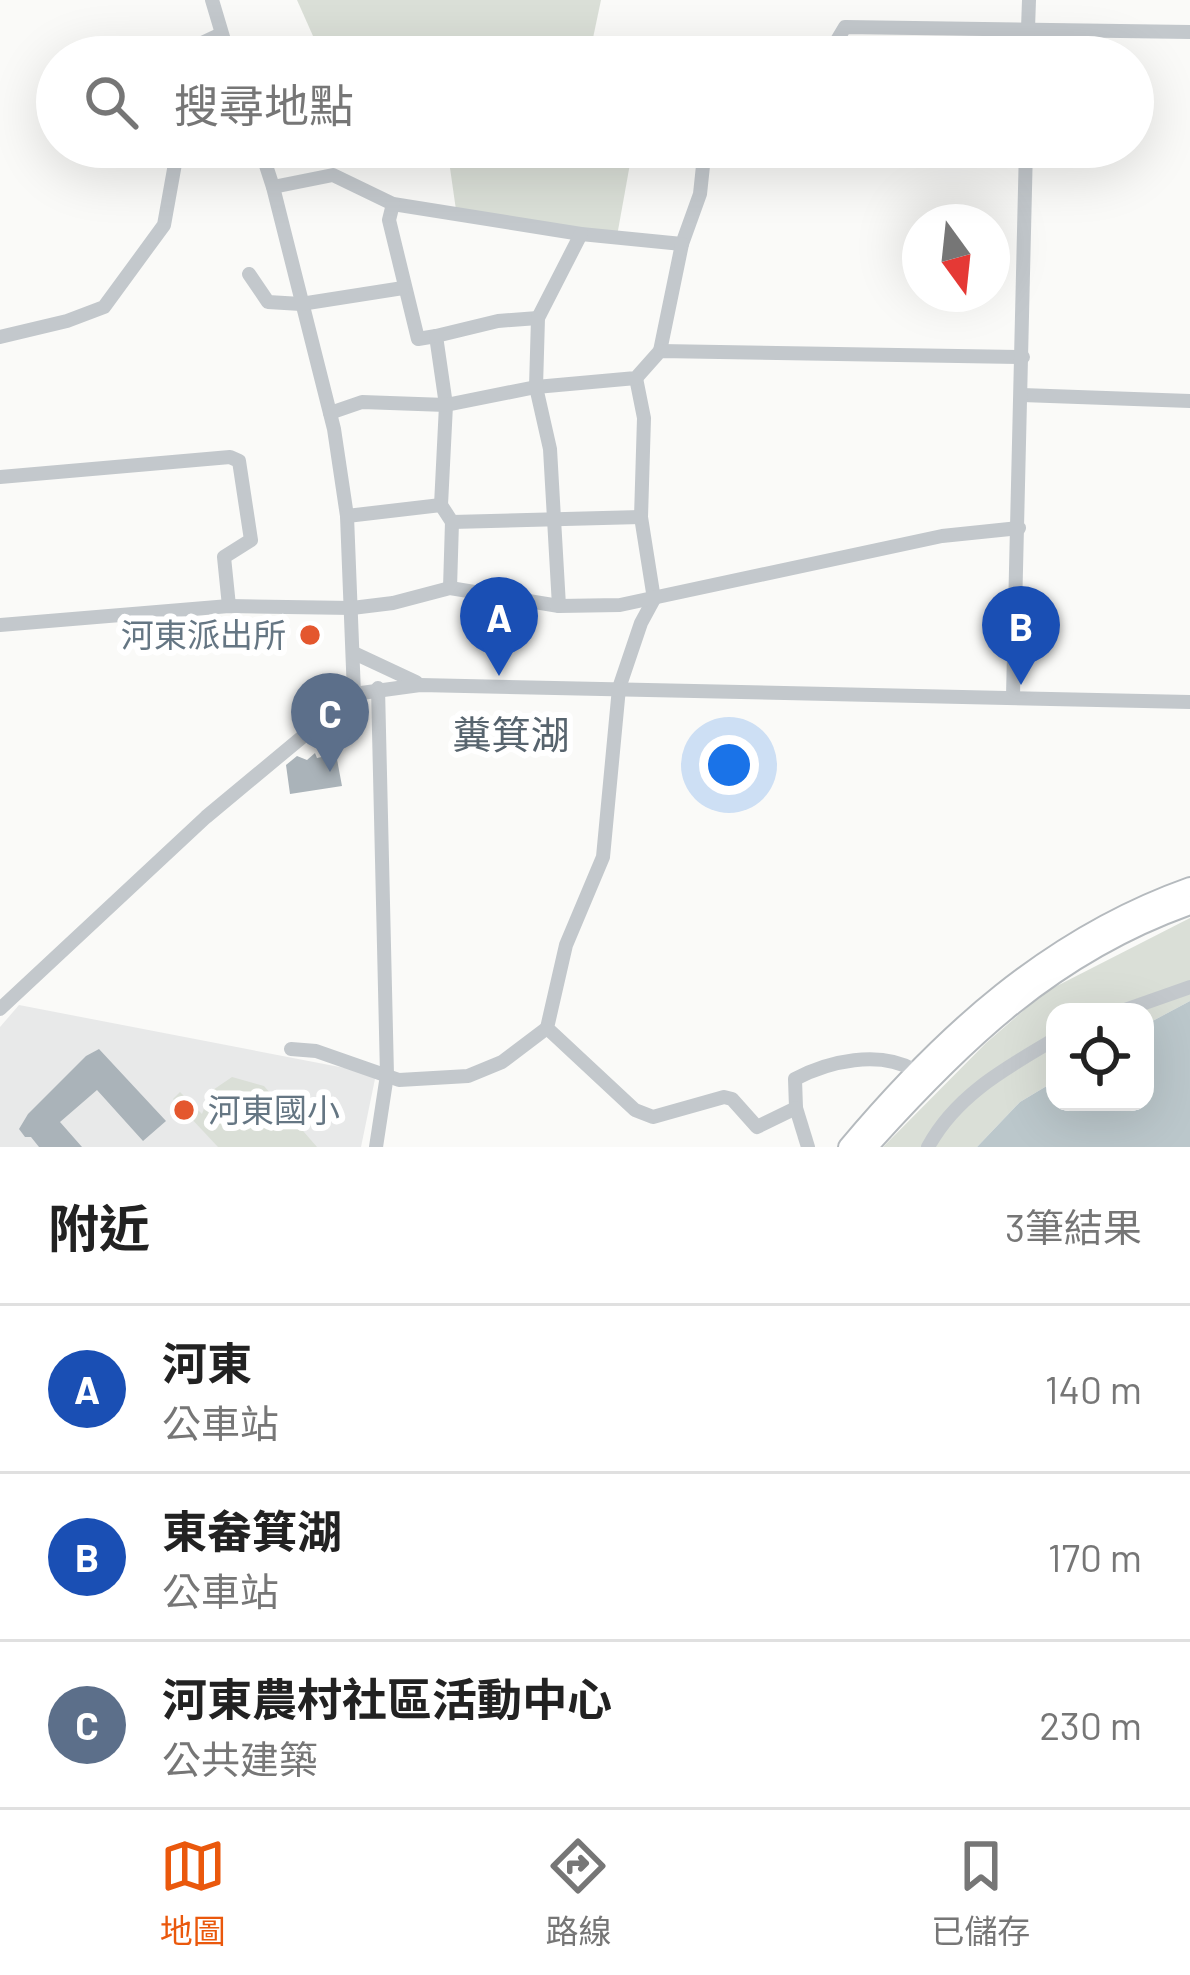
<!DOCTYPE html>
<html lang="zh-TW">
<head>
<meta charset="utf-8">
<style>
  body { margin:0; font-family:Barlow,"Noto Sans TC",sans-serif; background:#f2f2f2; color:#222 }
  .controls { position:absolute; right:36px; bottom:36px; display:grid; overflow:hidden; border-radius:24px; box-shadow:0 12px 48px #0002 }
  .controls button { width:108px; height:108px; display:grid; place-items:center; padding:0; border:0; border-bottom:3px solid #e0e0e0; background:#fff; color:#222; font:60px sans-serif }
  .compass { position:absolute; left:902px; top:204px; width:108px; height:108px; border-radius:50%; background:#fff; box-shadow:0 12px 48px #0002; rotate:165deg }
  .you { position:absolute; left:729px; top:765px; width:42px; height:42px; margin:-30px; border:9px solid #fff; border-radius:50%; background:#1a73e8; box-shadow:0 0 0 18px #1a73e833 }
  .badge { display:grid; place-items:center; width:78px; height:78px; border-radius:50%; background:#ea580c; color:#fff; font-size:39px; font-weight:700 }
  .pin { position:absolute; translate:-50% -99px; filter:drop-shadow(0 3px 6px #0008) }
  .pin::after { content:''; position:absolute; top:63px; width:42px; height:36px; background:inherit; clip-path:polygon(0 0,100% 0,50% 100%) }
  .list { margin:0; padding:0; list-style:none }
  h2 { display:flex; justify-content:space-between; align-items:center; height:156px; margin:0; padding:0 48px; font-size:51px }
  h2 small { font-size:39px; font-weight:400; color:#767676 }
  .list li { display:grid; grid-template-columns:78px 1fr auto; gap:36px; align-items:center; box-sizing:border-box; height:168px; padding:0 48px; border-top:3px solid #e0e0e0 }
  .list b { display:block; font-size:45px; white-space:nowrap }
  .list p { margin:0; font-size:39px; white-space:nowrap; color:#767676 }
  .list em { font-size:39px; font-style:normal; color:#767676 }
  .icon { flex:none; width:66px; height:66px; fill:none; stroke:currentColor; stroke-width:2; stroke-linecap:round; stroke-linejoin:round }
  .map { position:relative; flex:none; width:1190px; height:1147px; overflow:hidden }
  .search { position:absolute; background:#fff; box-shadow:0 12px 48px #0002; left:36px; right:36px; top:36px; height:132px; display:flex; align-items:center; gap:30px; box-sizing:border-box; padding:0 42px; border-radius:66px; color:#767676; font-size:45px }
  .sheet { height:660px; background:#fff }
  nav { display:flex; justify-content:space-around; align-items:center; box-sizing:border-box; height:168px; border-top:3px solid #e0e0e0; background:#fff; font-size:33px; color:#767676 }
  nav a { display:grid; justify-items:center; gap:6px }
  nav .on { color:#ea580c }
  .map>svg:first-child { display:block }
  .built { fill:#e8e9e9 }
  .green { fill:#dadfd7 }
  .water { fill:#bbc7cb }
  .building { fill:#aab3b9 }
  .lines { fill:none; stroke-linecap:round; stroke-linejoin:round }
  .major-casing { stroke:#b5babe; stroke-width:22 }
  .minor { stroke:#c3c8cc; stroke-width:14 }
  .major { stroke:#fff; stroke-width:18 }
  .poi-dot { fill:#e4572e; stroke:#fff; stroke-width:4.5 }
  .labels { text-anchor:middle; stroke-width:12; stroke-linejoin:round; paint-order:stroke }
  .poi-label { font-size:33px; fill:#657683; stroke:#fff; text-anchor:end }
  .quarter-label { font-size:39px; fill:#57646e; stroke:#fff }
</style>
</head>
<body>
<div class="map">
<svg width="1190" height="1147" viewBox="0 0 1190 1147">
  <rect width="100%" height="100%" fill="#fafaf8"/>
  <path class="built" d="M19,1005L376,1074L361,1147H0V1027Z"/>
  <g class="green">
    <path d="M297,0H601L589,57H346L321,54Z"/>
    <path d="M447,147H633L617,236L457,217Z"/>
    <path d="M1190,918V1001L1145,1025V1012H1055V1081L1020,1102L977,1147H883L986,1043L1045,992Z"/>
    <path d="M232,1077L264,1086L317,1147H218L173,1099L180,1092L202,1114L210,1092Z"/>
  </g>
  <path class="water" d="M1190,1001V1147H977L1020,1102L1055,1081V1102H1145V1025Z"/>
  <g class="building">
    <path d="M315,753L317,758L336,754L342,786L290,794L286,765L297,756L307,760Z"/>
    <path d="M99,1049L166,1121L143,1141L97,1090L60,1122L82,1147H39L31,1137H25L19,1129L28,1114L86,1056Z"/>
  </g>
  <g class="lines">
    <defs>
      <g id="major">
        <path d="M848,1147C943,1034 1049,937 1190,887"/>
        <path d="M868,1147C962,1042 1054,953 1190,905"/>
      </g>
    </defs>
    <use href="#major" class="major-casing"/>
    <g class="minor">
      <path d="M212,0L229,57"/>
      <path d="M188,57L189,49L221,34"/>
      <path d="M827,57L845,27L1190,32"/>
      <path d="M1027,57L1029,0"/>
      <path d="M260,147L273,187L334,429L347,516L354,694"/>
      <path d="M273,187L333,175L393,204L581,234L682,244L700,194L705,147"/>
      <path d="M393,204L389,220L418,339L436,336L446,405L441,505L452,522L450,588"/>
      <path d="M249,274L268,302L301,304L403,288"/>
      <path d="M436,336L498,321L538,318"/>
      <path d="M0,337L67,321L104,307L164,225L178,147"/>
      <path d="M660,351L682,244"/>
      <path d="M636,378L644,418L641,517L654,599L641,623L619,688L603,857L566,945L547,1028L635,1110L653,1117L724,1097L732,1099L757,1127L796,1108L795,1079C829,1061 879,1050 914,1070"/>
      <path d="M1022,395L1190,401"/>
      <path d="M330,413L362,402L446,405L536,387L636,378L660,351L1023,357"/>
      <path d="M0,477L230,457L239,461L251,540L224,557L229,606"/>
      <path d="M347,516L441,505"/>
      <path d="M452,522L641,517"/>
      <path d="M559,606L550,449L536,387L538,318L581,234"/>
      <path d="M0,625L229,606L352,608L393,603L450,588L559,606L620,605L942,536L1019,528"/>
      <path d="M354,653L416,682"/>
      <path d="M1013,696L1026,147"/>
      <path d="M0,1009L206,817L354,694L420,685L1190,702"/>
      <path d="M1119,1012L1190,987"/>
      <path d="M291,1049L316,1051L399,1080L468,1076L502,1062L547,1028"/>
      <path d="M796,1108L808,1147"/>
      <path d="M376,1147L387,1075L378,688"/>
      <path d="M928,1147C956,1095 1006,1068 1055,1039"/>
    </g>
    <use href="#major" class="major"/>
  </g>
  <g class="poi-dot">
    <circle cx="310" cy="635" r="12"/>
    <circle cx="184" cy="1110" r="12"/>
  </g>
  <g class="labels">
    <g class="poi-label">
      <text x="286" y="647">河東派出所</text>
      <text x="208" y="1122" text-anchor="start">河東國小</text>
    </g>
    <g class="quarter-label">
      <text x="511" y="749">糞箕湖</text>
    </g>
  </g>
</svg>
<div class="controls">
<button><svg class="icon" aria-label="locate" viewBox="0 0 24 24"><circle cx="12" cy="12" r="6"/><path d="M12 2v4M12 18v4M2 12h4M18 12h4"/></svg></button>
</div>
<svg class="compass" viewBox="-18 -18 36 36"><path d="M0-13l5 13h-10z" fill="#e53935"/><path d="M0 13l5-13h-10z" fill="#767676"/></svg>
<div class="you"></div>
<div class="pin badge" style="left:499px;top:676px;background:#1a4fb4">A</div>
<div class="pin badge" style="left:1021px;top:685px;background:#1a4fb4">B</div>
<div class="pin badge" style="left:330px;top:772px;background:#5c6f8a">C</div>
<div class="search"><svg class="icon" aria-label="search" viewBox="0 0 24 24"><circle cx="10" cy="10" r="6"/><path d="M15 15l6 6"/></svg>搜尋地點</div>
</div>
<section class="sheet">
<h2>附近<small>3筆結果</small></h2>
<ul class="list">
<li><span class="badge" style="background:#1a4fb4">A</span><div><b>河東</b><p>公車站</p></div><em>140 m</em></li>
<li><span class="badge" style="background:#1a4fb4">B</span><div><b>東畚箕湖</b><p>公車站</p></div><em>170 m</em></li>
<li><span class="badge" style="background:#5c6f8a">C</span><div><b>河東農村社區活動中心</b><p>公共建築</p></div><em>230 m</em></li>
</ul>
</section>
<nav>
<a class="on"><svg class="icon" aria-label="map" viewBox="0 0 24 24"><path d="M3 6l6-2 6 2 6-2v14l-6 2-6-2-6 2zM9 4v14M15 6v14"/></svg>地圖</a>
<a><svg class="icon" aria-label="directions" viewBox="0 0 24 24"><path d="M12 3l9 9-9 9-9-9zM9 14v-3h6M13 9l2 2-2 2"/></svg>路線</a>
<a><svg class="icon" aria-label="saved" viewBox="0 0 24 24"><path d="M7 4h10v16l-5-4-5 4z"/></svg>已儲存</a>
</nav>
</body>
</html>
